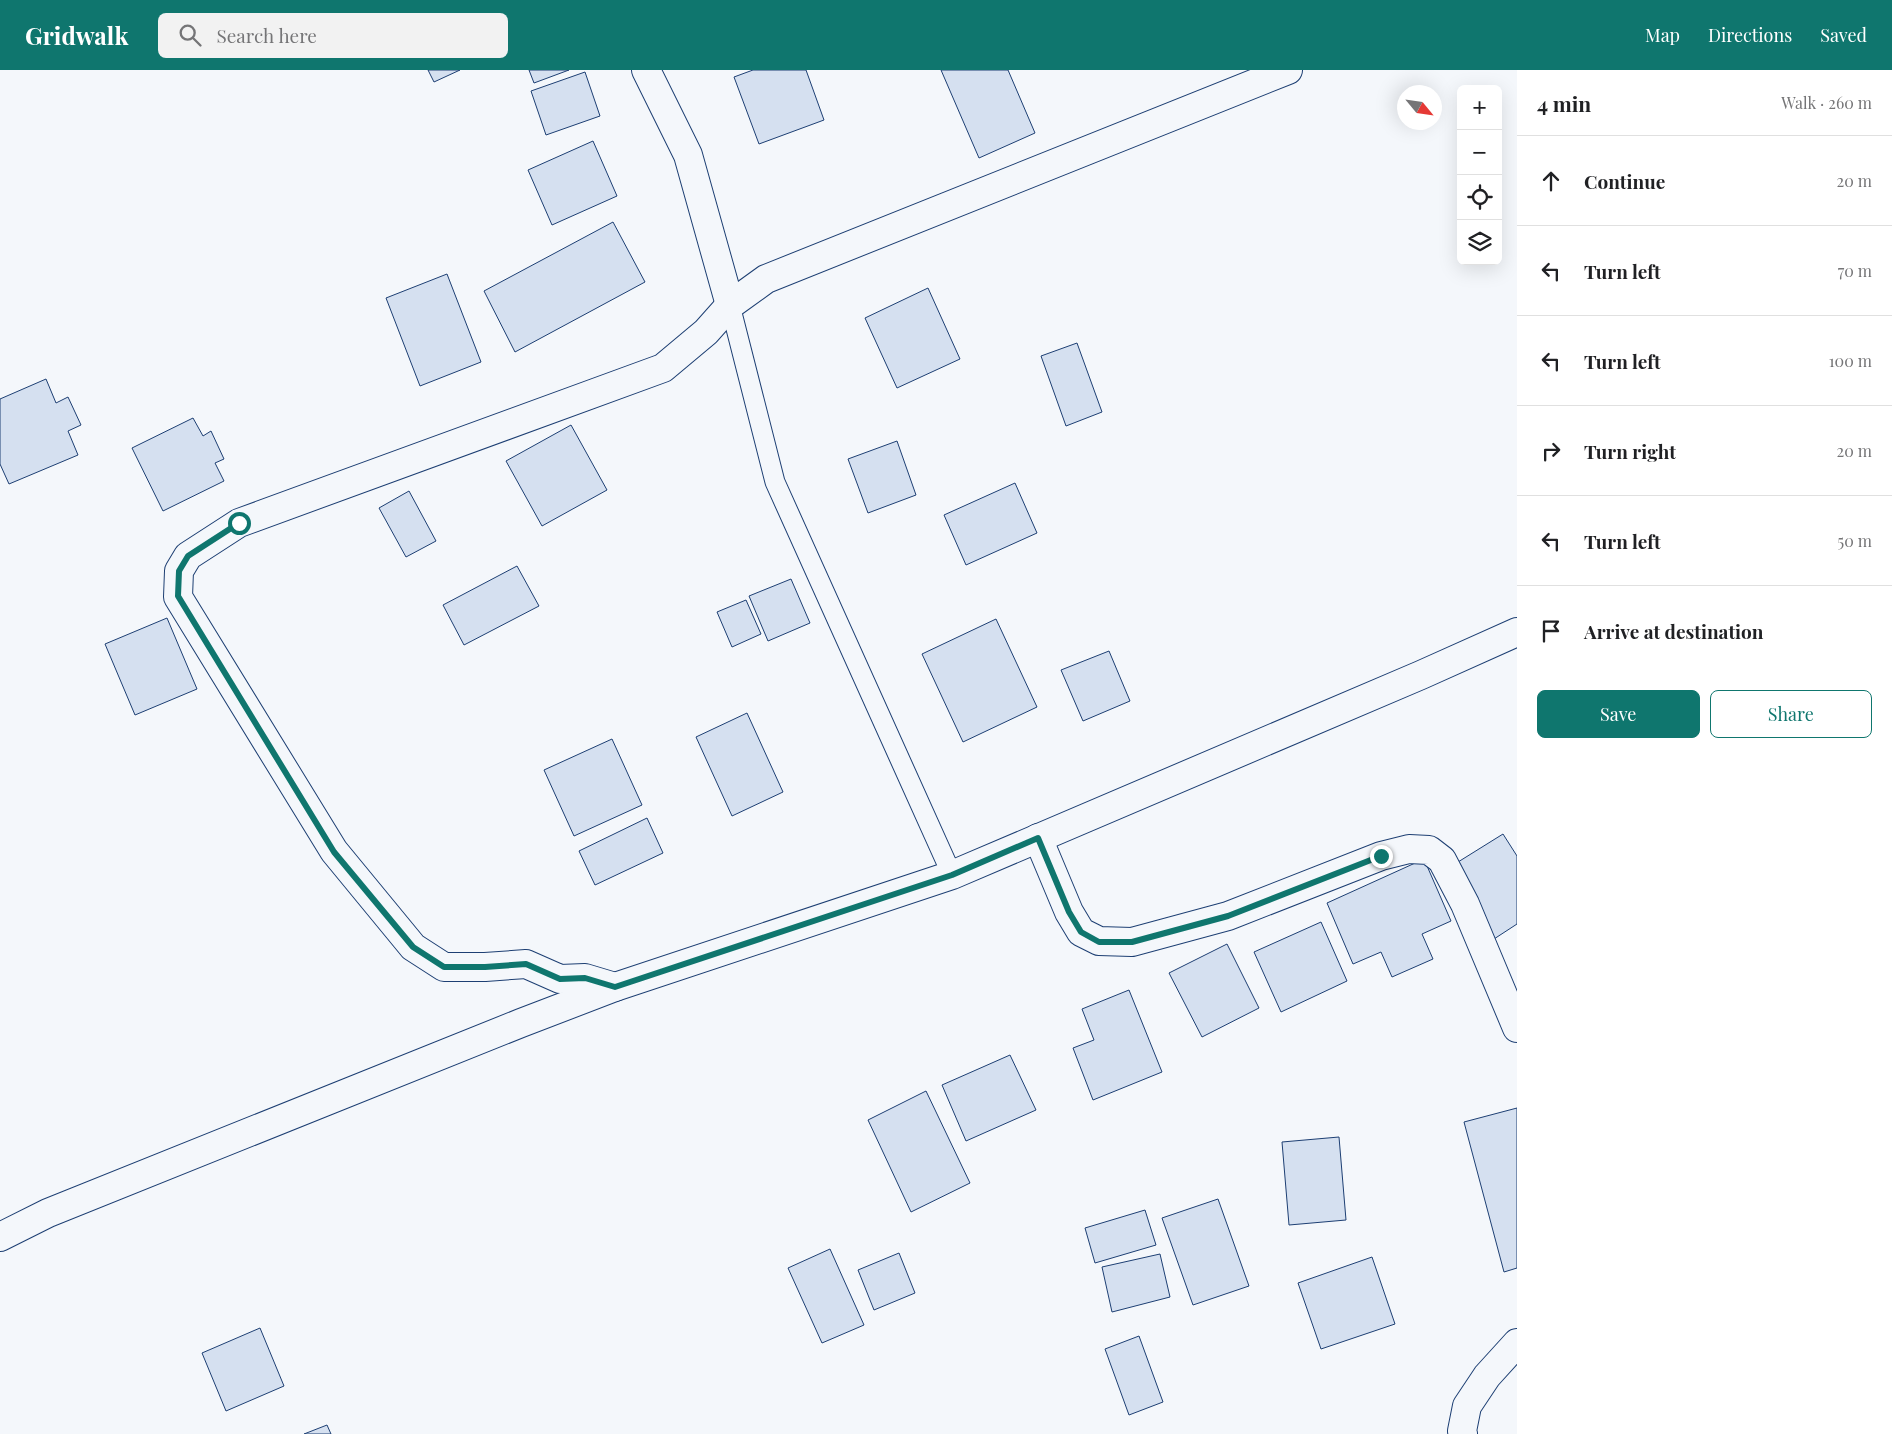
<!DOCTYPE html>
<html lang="en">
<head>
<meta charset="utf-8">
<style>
  body { margin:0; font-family:"Playfair Display",serif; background:#f2f2f2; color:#202124 }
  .controls { position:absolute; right:15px; top:15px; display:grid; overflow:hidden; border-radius:8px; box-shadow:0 5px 20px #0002 }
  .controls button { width:45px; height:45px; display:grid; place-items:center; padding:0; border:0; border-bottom:1px solid #e0e0e0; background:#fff; color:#202124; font:25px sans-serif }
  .compass { position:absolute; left:1397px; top:15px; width:45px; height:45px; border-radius:50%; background:#fff; box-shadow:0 5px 20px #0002; rotate:119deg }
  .stop { position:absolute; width:15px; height:15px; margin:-11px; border:4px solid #0f766e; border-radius:50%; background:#fff }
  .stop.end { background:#0f766e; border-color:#fff; box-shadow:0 1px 5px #0008 }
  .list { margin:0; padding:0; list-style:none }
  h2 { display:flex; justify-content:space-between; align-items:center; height:65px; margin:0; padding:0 20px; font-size:21px }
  h2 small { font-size:16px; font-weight:400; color:#757577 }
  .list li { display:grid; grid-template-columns:32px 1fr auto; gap:15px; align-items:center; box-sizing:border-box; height:90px; padding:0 20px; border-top:1px solid #e0e0e0 }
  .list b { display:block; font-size:19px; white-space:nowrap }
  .list em { font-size:16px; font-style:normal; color:#757577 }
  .actions { display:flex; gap:10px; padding:15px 20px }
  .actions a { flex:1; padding:11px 0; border:1px solid #0f766e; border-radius:8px; text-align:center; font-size:18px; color:#0f766e }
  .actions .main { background:#0f766e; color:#fff }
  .icon { flex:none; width:28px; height:28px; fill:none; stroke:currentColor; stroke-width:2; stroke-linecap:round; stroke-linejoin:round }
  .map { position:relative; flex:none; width:1517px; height:1364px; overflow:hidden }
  header { display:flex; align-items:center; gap:30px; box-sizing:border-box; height:70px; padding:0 25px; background:#0f766e; color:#fff }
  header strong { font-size:24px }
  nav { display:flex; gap:28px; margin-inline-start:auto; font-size:18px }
  .search { width:350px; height:45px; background:#f2f2f2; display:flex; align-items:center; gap:12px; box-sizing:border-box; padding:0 18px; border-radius:8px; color:#757577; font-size:19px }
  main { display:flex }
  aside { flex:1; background:#fff }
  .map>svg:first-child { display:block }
  .building { fill:#d5e0f0; stroke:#1d3f73 }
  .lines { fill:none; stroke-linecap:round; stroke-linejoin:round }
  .lane-casing { stroke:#1d3f73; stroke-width:21 }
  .street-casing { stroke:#1d3f73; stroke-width:30 }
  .primary-casing { stroke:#1d3f73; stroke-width:30 }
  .lane { stroke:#f4f7fb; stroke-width:19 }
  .street { stroke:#f4f7fb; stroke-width:28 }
  .primary { stroke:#f4f7fb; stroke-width:28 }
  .route { stroke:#0f766e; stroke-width:6 }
</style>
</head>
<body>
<header>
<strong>Gridwalk</strong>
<div class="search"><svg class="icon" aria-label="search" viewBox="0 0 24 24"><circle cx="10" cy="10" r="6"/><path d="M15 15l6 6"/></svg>Search here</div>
<nav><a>Map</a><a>Directions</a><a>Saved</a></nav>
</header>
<main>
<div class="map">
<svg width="1517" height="1364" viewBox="0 0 1517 1364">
  <rect width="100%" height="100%" fill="#f4f7fb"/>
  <g class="building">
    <path d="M428,0H460L434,12Z"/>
    <path d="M529,0H569L534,13Z"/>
    <path d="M753,0H806L824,50L759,74L734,7Z"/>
    <path d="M941,0H1008L1035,63L979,88Z"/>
    <path d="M585,2L600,46L546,65L531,21Z"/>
    <path d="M593,71L617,126L552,155L528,100Z"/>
    <path d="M613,152L645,212L515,282L484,221Z"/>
    <path d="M447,204L481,292L420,316L386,228Z"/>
    <path d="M928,218L960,289L897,318L865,248Z"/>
    <path d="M1077,273L1102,342L1066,356L1041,286Z"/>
    <path d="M46,309L56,333L68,327L81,355L68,361L78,385L9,414L0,394V329Z"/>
    <path d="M193,348L203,366L211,361L224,389L215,393L224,411L163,441L132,378Z"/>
    <path d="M571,355L607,420L542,456L506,391Z"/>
    <path d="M897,371L916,425L868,443L848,389Z"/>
    <path d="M1015,413L1037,463L966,495L944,445Z"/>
    <path d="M409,421L436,471L406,487L379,438Z"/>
    <path d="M517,496L539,536L464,575L443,535Z"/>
    <path d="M791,509L810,553L768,571L749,526Z"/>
    <path d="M746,530L761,564L732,577L717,542Z"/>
    <path d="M167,548L197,619L135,645L105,574Z"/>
    <path d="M996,549L1037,637L963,672L922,584Z"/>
    <path d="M1109,581L1130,631L1083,651L1061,600Z"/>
    <path d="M747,643L783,722L732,746L696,667Z"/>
    <path d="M612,669L642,735L574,766L544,700Z"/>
    <path d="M647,748L663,783L595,815L579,781Z"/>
    <path d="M1503,764L1517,786V854L1494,869L1450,797Z"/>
    <path d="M1424,789L1451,851L1422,864L1433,889L1392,907L1381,882L1353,894L1327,833Z"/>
    <path d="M1321,852L1347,911L1281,942L1254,882Z"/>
    <path d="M1227,874L1259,938L1202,967L1169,903Z"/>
    <path d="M1129,920L1162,1002L1093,1030L1073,978L1094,970L1082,939Z"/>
    <path d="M1010,985L1036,1040L966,1071L942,1015Z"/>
    <path d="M926,1021L970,1113L911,1142L868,1050Z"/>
    <path d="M1517,1038V1198L1504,1202L1464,1052Z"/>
    <path d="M1339,1067L1346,1150L1289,1155L1282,1072Z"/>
    <path d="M1218,1129L1249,1216L1193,1235L1162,1148Z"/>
    <path d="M1145,1140L1156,1175L1095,1193L1085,1158Z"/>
    <path d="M830,1179L864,1255L822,1273L788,1198Z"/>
    <path d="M899,1183L915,1223L874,1240L858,1200Z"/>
    <path d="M1160,1184L1170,1227L1112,1242L1102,1197Z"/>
    <path d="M1372,1187L1395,1254L1321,1279L1298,1213Z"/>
    <path d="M260,1258L284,1316L226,1341L202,1283Z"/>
    <path d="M1139,1266L1163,1332L1129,1345L1105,1279Z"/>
    <path d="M327,1355L331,1364H304Z"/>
  </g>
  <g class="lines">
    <defs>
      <path id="lane" d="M730,235L775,412L952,805"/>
      <g id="street">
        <path d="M646,0L688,85L730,235"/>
        <path d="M1038,768L1069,842L1081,862L1099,871L1132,872L1228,846L1381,786L1409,779L1429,780L1442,790L1465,834L1517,958"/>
        <path d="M615,917L585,908L560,909L526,894L485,897H444L413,877L334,781L178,527L179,501L188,486L239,453L663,298L706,262L730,235L766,209L1288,0"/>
        <path d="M1463,1364L1462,1361L1467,1336L1487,1306L1517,1273"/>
      </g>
      <path id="primary" d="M0,1167L48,1143L521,953L615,917L952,805L1421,605L1517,562"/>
    </defs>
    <use href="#lane" class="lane-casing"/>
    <use href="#street" class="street-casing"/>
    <use href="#primary" class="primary-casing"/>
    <use href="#lane" class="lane"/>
    <use href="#street" class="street"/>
    <use href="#primary" class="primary"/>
  </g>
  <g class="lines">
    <path class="route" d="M239,453L188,486L179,501L178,526L334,782L413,877L444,897H485L526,894L560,909L585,908L615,917L952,805L1038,768L1069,842L1081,862L1099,872H1132L1228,846L1381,786"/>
  </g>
</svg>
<div class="controls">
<button>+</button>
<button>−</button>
<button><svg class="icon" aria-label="locate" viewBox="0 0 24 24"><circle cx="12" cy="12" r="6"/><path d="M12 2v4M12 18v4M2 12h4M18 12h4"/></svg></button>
<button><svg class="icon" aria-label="layers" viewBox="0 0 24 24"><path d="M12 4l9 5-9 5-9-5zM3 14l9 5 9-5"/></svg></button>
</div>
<svg class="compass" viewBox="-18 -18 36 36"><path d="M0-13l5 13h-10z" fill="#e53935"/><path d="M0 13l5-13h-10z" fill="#757577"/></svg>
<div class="stop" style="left:239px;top:453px"></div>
<div class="stop end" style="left:1381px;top:786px"></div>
</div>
<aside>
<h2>4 min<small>Walk · 260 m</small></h2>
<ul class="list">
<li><svg class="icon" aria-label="ahead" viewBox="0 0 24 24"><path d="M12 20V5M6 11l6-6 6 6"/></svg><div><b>Continue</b></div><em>20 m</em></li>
<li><svg class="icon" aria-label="left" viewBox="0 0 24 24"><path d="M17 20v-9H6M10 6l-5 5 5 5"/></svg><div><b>Turn left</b></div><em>70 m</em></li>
<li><svg class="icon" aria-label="left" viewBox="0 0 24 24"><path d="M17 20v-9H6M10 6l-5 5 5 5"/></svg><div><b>Turn left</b></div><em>100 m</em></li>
<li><svg class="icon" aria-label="right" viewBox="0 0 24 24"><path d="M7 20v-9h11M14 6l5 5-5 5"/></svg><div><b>Turn right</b></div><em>20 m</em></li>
<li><svg class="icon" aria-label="left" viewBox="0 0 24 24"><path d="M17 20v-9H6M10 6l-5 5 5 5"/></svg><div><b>Turn left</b></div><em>50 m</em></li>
<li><svg class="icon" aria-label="arrive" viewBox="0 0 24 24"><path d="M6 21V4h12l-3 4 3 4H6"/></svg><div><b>Arrive at destination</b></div></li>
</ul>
<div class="actions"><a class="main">Save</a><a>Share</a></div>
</aside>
</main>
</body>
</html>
